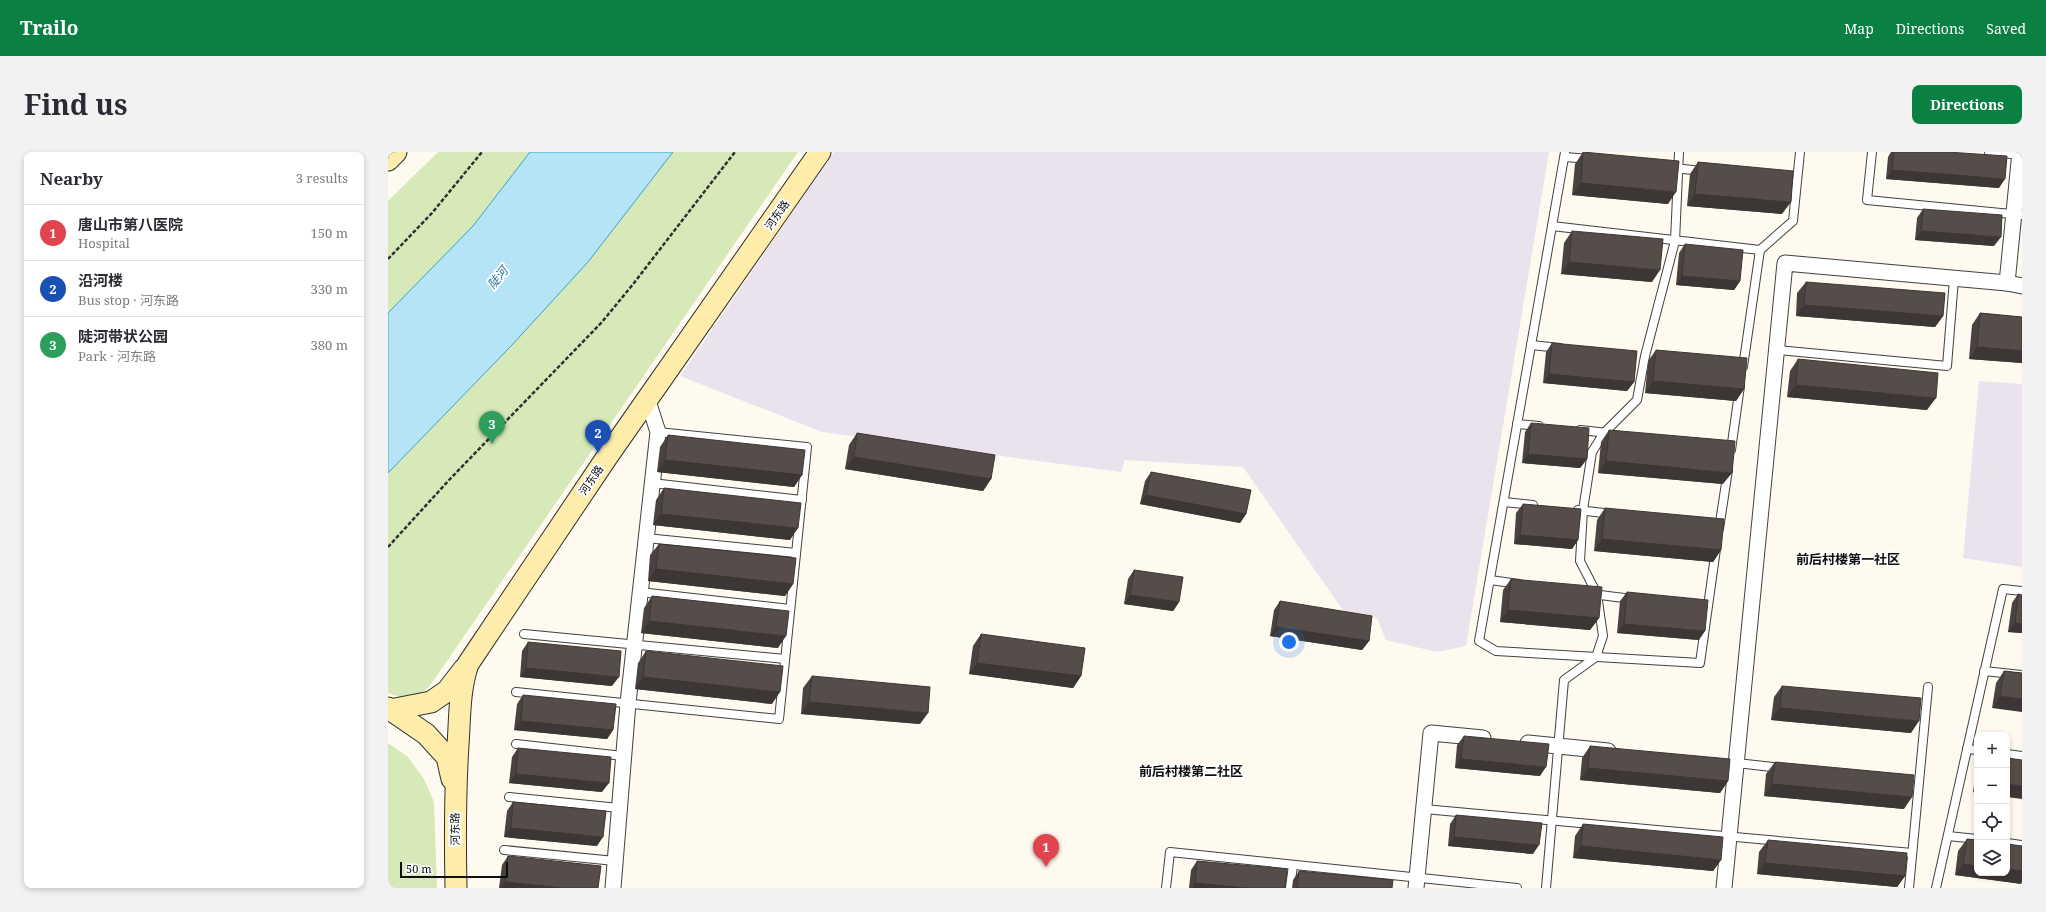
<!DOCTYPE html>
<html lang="en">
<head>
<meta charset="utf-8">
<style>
  body { margin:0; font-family:"Noto Serif","Noto Sans SC",serif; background:#f2f2f3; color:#2b2b33 }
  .controls { position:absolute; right:12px; bottom:12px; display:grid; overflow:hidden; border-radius:8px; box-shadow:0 2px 6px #0003 }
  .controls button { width:36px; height:36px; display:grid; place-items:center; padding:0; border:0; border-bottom:1px solid #e1e1e2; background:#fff; color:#2b2b33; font:20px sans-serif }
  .scale { position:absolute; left:12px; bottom:10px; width:108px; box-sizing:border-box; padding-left:4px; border:2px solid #0e0e0e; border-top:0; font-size:11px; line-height:14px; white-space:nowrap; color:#0e0e0e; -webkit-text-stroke:3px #fff; paint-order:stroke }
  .you { position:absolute; left:901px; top:490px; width:14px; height:14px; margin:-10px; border:3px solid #fff; border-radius:50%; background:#1a73e8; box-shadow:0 0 0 6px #1a73e833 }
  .badge { display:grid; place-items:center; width:26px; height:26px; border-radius:50%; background:#0b8043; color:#fff; font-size:13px; font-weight:700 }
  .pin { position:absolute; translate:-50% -33px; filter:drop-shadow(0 1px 2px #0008) }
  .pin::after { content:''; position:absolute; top:21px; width:14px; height:12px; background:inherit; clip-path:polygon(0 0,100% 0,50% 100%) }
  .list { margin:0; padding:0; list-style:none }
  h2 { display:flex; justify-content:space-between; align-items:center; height:52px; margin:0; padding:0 16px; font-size:17px }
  h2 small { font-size:13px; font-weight:400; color:#7c7c81 }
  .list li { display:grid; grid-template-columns:26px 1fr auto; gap:12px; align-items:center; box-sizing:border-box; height:56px; padding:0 16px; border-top:1px solid #e1e1e2 }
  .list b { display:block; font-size:15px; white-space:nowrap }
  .list p { margin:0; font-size:13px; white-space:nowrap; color:#7c7c81 }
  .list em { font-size:13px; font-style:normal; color:#7c7c81 }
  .icon { flex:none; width:22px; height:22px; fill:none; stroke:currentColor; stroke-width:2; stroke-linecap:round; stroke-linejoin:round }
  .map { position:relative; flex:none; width:1634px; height:736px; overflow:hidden; border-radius:8px }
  header { display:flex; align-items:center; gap:24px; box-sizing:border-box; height:56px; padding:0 20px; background:#0b8043; color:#fff }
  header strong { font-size:19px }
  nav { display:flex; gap:22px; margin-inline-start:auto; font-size:14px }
  .intro { display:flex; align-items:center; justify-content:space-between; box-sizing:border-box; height:96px; padding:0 24px }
  h1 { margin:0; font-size:28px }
  .button { padding:10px 18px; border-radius:8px; background:#0b8043; color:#fff; font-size:14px; font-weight:700 }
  main { display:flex; gap:24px; padding:0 24px }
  aside { flex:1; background:#fff; border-radius:8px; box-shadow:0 2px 6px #0003 }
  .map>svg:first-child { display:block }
  .industrial { fill:#eae2ec }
  .green { fill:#d7e9b8 }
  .water { fill:#b4e4f6; stroke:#3ba2cc }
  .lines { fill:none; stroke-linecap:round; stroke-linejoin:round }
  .lane-casing { stroke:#414141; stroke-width:10 }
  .street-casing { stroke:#414141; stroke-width:17 }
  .secondary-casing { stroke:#303030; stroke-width:23 }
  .path { stroke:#303030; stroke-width:2.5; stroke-dasharray:4 2; stroke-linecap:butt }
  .lane { stroke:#fff; stroke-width:8 }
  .street { stroke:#fff; stroke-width:15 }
  .secondary { stroke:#feecaa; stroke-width:21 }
  .wall { fill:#4a4240 }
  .shaded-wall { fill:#3c3634 }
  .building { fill:#564d4a; stroke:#3c3634 }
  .labels { text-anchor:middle; stroke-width:4; stroke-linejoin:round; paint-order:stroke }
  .street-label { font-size:11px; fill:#0e0e0e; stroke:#fff }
  .water-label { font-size:12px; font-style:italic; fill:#18739f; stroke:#fff }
  .quarter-label { font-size:13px; font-weight:bold; fill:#0e0e0e; stroke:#fff }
</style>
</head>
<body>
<header>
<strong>Trailo</strong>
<nav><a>Map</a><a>Directions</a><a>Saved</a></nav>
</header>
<div class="intro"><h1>Find us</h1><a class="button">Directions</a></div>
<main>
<aside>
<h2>Nearby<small>3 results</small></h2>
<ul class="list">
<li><span class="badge" style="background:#e0444e">1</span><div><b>唐山市第八医院</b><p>Hospital</p></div><em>150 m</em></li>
<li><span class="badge" style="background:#1a4fb4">2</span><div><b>沿河楼</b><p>Bus stop · 河东路</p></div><em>330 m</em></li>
<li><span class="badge" style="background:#2e9e5b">3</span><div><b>陡河带状公园</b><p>Park · 河东路</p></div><em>380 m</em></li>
</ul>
</aside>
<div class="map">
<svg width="1634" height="736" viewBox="0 0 1634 736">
  <rect width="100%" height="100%" fill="#fffaef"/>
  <g class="industrial">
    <path d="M446,0H1161L1078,494L1049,500L998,488L989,466L957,461L855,315L737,308L733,320L434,280L292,224Z"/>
    <path d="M1591,229L1634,232V415L1575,406Z"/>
  </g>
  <g class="green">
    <path d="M50,0H410L41,535C27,548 18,548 0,541V49Z"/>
    <path d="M0,591L19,604L36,627L46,650L49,736H0Z"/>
  </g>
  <path class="water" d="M142,0H285L200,110L124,193L0,321V161L85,74Z"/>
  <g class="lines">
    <defs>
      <g id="lane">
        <path d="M1177,0L1091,489L1108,499L1312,511L1328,397"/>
        <path d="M1484,0L1479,48L1634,63"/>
        <path d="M1601,0L1634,3"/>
        <path d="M1177,5L1202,7"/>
        <path d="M1285,16L1315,19"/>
        <path d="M1164,74L1372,98"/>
        <path d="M1143,193L1172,196"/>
        <path d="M1389,198L1559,214L1566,127"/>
        <path d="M1355,215L1372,98L1405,69L1412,0"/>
        <path d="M1129,272L1151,274"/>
        <path d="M1192,278L1220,281"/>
        <path d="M1343,298L1352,234"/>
        <path d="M264,331L414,348"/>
        <path d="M1116,350L1145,353"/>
        <path d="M1190,358L1224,362"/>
        <path d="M1331,377L1340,318"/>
        <path d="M258,386L408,401"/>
        <path d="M1102,428L1131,432"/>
        <path d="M252,440L402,457"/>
        <path d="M1204,442L1244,447"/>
        <path d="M136,482L397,507"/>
        <path d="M1596,519L1634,523"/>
        <path d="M128,540L391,567L419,295L270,280"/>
        <path d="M128,592L235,604"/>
        <path d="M1579,597L1589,598"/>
        <path d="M1619,602L1634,604"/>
        <path d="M1349,611L1393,616"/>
        <path d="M121,645L231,656"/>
        <path d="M1036,657L1524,701"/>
        <path d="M1560,684L1589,687"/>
        <path d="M1619,691L1634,693"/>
        <path d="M116,698L227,709"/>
        <path d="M778,736L782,700L1129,736"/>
        <path d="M902,736L905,713"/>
        <path d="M1158,736L1176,528L1208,505L1215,484L1209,442L1192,409L1195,358L1204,300L1216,281L1249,248L1257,204L1287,89L1291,0"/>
        <path d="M1521,736L1540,535"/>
        <path d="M1548,736L1615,437L1634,439"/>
      </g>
      <g id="street">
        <path d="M1619,131L1632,0"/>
        <path d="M1140,591L1220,599"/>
        <path d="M225,736L240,551L270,280L260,249"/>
        <path d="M1028,736L1043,581L1095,586"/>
        <path d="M1336,736L1397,111L1619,131L1634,134"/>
      </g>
      <g id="secondary">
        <path d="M0,8L8,0"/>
        <path d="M0,556L38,582L59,605L64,627"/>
        <path d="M2,558L43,550L59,539L76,517"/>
        <path d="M68,736C67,688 67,641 70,593C72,565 71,538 80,512L219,305L432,0"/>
      </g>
    </defs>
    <use href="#lane" class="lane-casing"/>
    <use href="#street" class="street-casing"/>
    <use href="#secondary" class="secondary-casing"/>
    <g class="path">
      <path d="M0,107L44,61L94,0"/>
      <path d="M0,395L62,327L214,170L246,131L347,0"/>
    </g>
    <use href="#lane" class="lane"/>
    <use href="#street" class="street"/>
    <use href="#secondary" class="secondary"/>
  </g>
  <g class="wall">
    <path d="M1195,0L1280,52L1184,43L1187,12Z"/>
    <path d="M1503,0H1559L1611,36L1498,27L1500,5Z"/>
    <path d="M1310,10L1394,62L1299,54L1302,22Z"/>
    <path d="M1535,57L1606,94L1527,88L1529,66Z"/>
    <path d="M1184,79L1264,130L1173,122L1176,91Z"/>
    <path d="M1297,92L1352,129L1346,138L1288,133L1291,101Z"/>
    <path d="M1418,130L1555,164L1547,175L1408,164L1409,141Z"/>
    <path d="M1592,161L1634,165V211L1581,207L1584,173Z"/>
    <path d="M1164,191L1246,230L1239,239L1155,231L1158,200Z"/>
    <path d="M1268,198L1356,237L1348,249L1257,241L1260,209Z"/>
    <path d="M1410,207L1539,258L1399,245L1402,219Z"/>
    <path d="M1143,271L1199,307L1192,316L1134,311L1137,280Z"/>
    <path d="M1221,278L1335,332L1210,321L1213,290Z"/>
    <path d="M469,281L603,327L595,339L457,317L461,293Z"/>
    <path d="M280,283L414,323L406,335L269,320L272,295Z"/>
    <path d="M763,320L858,362L852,371L752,352L757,329Z"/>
    <path d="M276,336L402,388L265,373L268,348Z"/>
    <path d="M1135,352L1190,388L1184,397L1126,392L1128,361Z"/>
    <path d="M1217,356L1333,398L1325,410L1206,399L1209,368Z"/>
    <path d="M271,392L405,432L397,444L260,429L262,403Z"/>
    <path d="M746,418L791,450L785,459L736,452L740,427Z"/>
    <path d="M1123,427L1211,466L1202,478L1112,470L1115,438Z"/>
    <path d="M1239,440L1311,488L1229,481L1232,449Z"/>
    <path d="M1630,442L1634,481L1620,480L1624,451Z"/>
    <path d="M264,444L390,496L253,481L256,456Z"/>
    <path d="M892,449L981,489L974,498L882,484L886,458Z"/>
    <path d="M593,482L693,524L685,536L581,522L585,494Z"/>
    <path d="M140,490L224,534L132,525L134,499Z"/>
    <path d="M258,499L384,552L247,537L250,511Z"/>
    <path d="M1616,519L1634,521L1604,556L1608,531Z"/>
    <path d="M424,524L532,572L413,562L415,536Z"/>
    <path d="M1394,534L1523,581L1383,568L1386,545Z"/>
    <path d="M135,543L225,578L219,587L126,578L129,552Z"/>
    <path d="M1076,584L1152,624L1067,616L1069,593Z"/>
    <path d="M1202,594L1340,629L1332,641L1192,628L1194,606Z"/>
    <path d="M130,596L214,640L121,631L124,605Z"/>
    <path d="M1387,610L1516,657L1376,644L1378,622Z"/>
    <path d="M1589,615V641L1585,640Z"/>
    <path d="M125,650L209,694L116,685L119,659Z"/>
    <path d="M1068,663L1145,702L1060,694L1062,672Z"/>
    <path d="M1195,672L1333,708L1325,719L1185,706L1187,684Z"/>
    <path d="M1579,687L1634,694V732L1567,723L1570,699Z"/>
    <path d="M1380,688L1517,724L1509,735L1369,722L1371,700Z"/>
    <path d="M120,704L210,736H111L114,713Z"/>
    <path d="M809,709L897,736H801L803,718Z"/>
    <path d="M911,719L1004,736H904L905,728Z"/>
  </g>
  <g class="shaded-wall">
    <path d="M1504,18L1617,27L1611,36L1498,27Z"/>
    <path d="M1193,31L1288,40L1280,52L1184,43Z"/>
    <path d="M1307,42L1403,50L1394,62L1299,54Z"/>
    <path d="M1533,79L1613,85L1606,94L1527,88Z"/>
    <path d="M1181,110L1272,118L1264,130L1173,122Z"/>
    <path d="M1294,124L1352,129L1346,138L1288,133Z"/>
    <path d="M1416,153L1555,164L1547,175L1408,164Z"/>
    <path d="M1589,195L1634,199V211L1581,207Z"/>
    <path d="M1161,222L1246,230L1239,239L1155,231Z"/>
    <path d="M1265,229L1356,237L1348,249L1257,241Z"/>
    <path d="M1408,233L1548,246L1539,258L1399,245Z"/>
    <path d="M1140,302L1199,307L1192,316L1134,311Z"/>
    <path d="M466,305L603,327L595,339L457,317Z"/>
    <path d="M277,308L414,323L406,335L269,320Z"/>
    <path d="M1218,309L1344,321L1335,332L1210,321Z"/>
    <path d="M758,343L858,362L852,371L752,352Z"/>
    <path d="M273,362L410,376L402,388L265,373Z"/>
    <path d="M1132,383L1190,388L1184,397L1126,392Z"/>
    <path d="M1214,387L1333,398L1325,410L1206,399Z"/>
    <path d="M268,417L405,432L397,444L260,429Z"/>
    <path d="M742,443L791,450L785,459L736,452Z"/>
    <path d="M1120,458L1211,466L1202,478L1112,470Z"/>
    <path d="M261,469L398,484L390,496L253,481Z"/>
    <path d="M1627,471L1634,472V481L1620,480Z"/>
    <path d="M1236,472L1317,479L1311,488L1229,481Z"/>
    <path d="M888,475L981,489L974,498L882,484Z"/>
    <path d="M589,511L693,524L685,536L581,522Z"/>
    <path d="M138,516L231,525L224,534L132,525Z"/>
    <path d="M255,525L392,540L384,552L247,537Z"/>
    <path d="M1612,544L1634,547V560L1604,556Z"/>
    <path d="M421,550L540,561L532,572L413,562Z"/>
    <path d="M1392,556L1531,569L1523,581L1383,568Z"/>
    <path d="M133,569L225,578L219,587L126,578Z"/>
    <path d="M1073,607L1158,615L1152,624L1067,616Z"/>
    <path d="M1200,616L1340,629L1332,641L1192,628Z"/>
    <path d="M128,622L221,631L214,640L121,631Z"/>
    <path d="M1384,632L1524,645L1516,657L1376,644Z"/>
    <path d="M1619,632L1634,634V647L1619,645Z"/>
    <path d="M1589,635V641L1585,640Z"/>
    <path d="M123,676L215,685L209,694L116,685Z"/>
    <path d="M1066,685L1151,693L1145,702L1060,694Z"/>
    <path d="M1193,694L1333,708L1325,719L1185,706Z"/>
    <path d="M1377,711L1517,724L1509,735L1369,722Z"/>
    <path d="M1575,712L1589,714V721H1619V717L1634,719V732L1567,723Z"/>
    <path d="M117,730L174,736H113Z"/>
    <path d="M807,731L857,736H804Z"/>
  </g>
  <g class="building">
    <path d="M1195,0L1291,9L1288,40L1193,31Z"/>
    <path d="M1506,0H1559L1619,4L1617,27L1504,18Z"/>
    <path d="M1310,10L1405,19L1403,50L1307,42Z"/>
    <path d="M1535,57L1614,63L1613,85L1533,79Z"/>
    <path d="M1184,79L1275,87L1272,118L1181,110Z"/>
    <path d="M1297,92L1355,98L1352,129L1294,124Z"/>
    <path d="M1418,130L1557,141L1555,164L1416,153Z"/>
    <path d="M1592,161L1634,165V199L1589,195Z"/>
    <path d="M1164,191L1249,199L1246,230L1161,222Z"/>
    <path d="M1268,198L1359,206L1356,237L1265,229Z"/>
    <path d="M1410,207L1550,221L1548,246L1408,233Z"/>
    <path d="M1143,271L1201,276L1199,307L1140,302Z"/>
    <path d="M1221,278L1347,289L1344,321L1218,309Z"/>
    <path d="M469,281L607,303L603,327L466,305Z"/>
    <path d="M280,283L417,298L414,323L277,308Z"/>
    <path d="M763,320L863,338L858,362L758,343Z"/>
    <path d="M276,336L413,351L410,376L273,362Z"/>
    <path d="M1135,352L1193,357L1190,388L1132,383Z"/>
    <path d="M1217,356L1336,367L1333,398L1214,387Z"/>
    <path d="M271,392L408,406L405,432L268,417Z"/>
    <path d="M746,418L795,425L791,450L742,443Z"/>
    <path d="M1123,427L1214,435L1211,466L1120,458Z"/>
    <path d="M1239,440L1320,448L1317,479L1236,472Z"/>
    <path d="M1630,442L1634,443V472L1627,471Z"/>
    <path d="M264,444L401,459L398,484L261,469Z"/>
    <path d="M892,449L984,464L981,489L888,475Z"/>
    <path d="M593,482L697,496L693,524L589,511Z"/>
    <path d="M140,490L233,499L231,525L138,516Z"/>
    <path d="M258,499L395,514L392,540L255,525Z"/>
    <path d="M1616,519L1634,521V547L1612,544Z"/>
    <path d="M424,524L542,535L540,561L421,550Z"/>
    <path d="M1394,534L1533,546L1531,569L1392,556Z"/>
    <path d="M135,543L228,552L225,578L133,569Z"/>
    <path d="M1076,584L1161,592L1158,615L1073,607Z"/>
    <path d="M1202,594L1342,607L1340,629L1200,616Z"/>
    <path d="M130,596L223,605L221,631L128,622Z"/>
    <path d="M1619,606L1634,608V634L1619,632Z"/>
    <path d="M1387,610L1526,623L1524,645L1384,632Z"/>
    <path d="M125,650L218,659L215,685L123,676Z"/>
    <path d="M1068,663L1154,671L1151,693L1066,685Z"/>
    <path d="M1195,672L1335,685L1333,708L1193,694Z"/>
    <path d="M1579,687L1589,688V714L1575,712Z"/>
    <path d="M1380,688L1519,701L1517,724L1377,711Z"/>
    <path d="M1619,692L1634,694V719L1619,717Z"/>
    <path d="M120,704L213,714L210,736H174L117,730Z"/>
    <path d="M809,709L899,717L897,736H857L807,731Z"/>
    <path d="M911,719L1005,728L1004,736H909Z"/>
  </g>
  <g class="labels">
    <g class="street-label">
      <text transform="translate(389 63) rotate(-55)" y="4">河东路</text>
      <text transform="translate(203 328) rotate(-56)" y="4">河东路</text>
      <text transform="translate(67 677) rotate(-91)" y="4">河东路</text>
    </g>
    <g class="water-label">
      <text transform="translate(110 126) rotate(-51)" y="4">陡河</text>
    </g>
    <g class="quarter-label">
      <text x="1460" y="412">前后村楼第一社区</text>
      <text x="803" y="624">前后村楼第二社区</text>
    </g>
  </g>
</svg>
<div class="controls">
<button>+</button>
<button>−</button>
<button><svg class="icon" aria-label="locate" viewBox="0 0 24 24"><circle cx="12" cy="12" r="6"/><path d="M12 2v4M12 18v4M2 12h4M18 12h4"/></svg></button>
<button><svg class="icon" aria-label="layers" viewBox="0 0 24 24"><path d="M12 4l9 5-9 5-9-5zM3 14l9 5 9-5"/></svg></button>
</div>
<div class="scale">50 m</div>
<div class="you"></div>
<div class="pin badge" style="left:658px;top:715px;background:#e0444e">1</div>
<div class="pin badge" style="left:210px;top:301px;background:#1a4fb4">2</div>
<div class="pin badge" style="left:104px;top:292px;background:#2e9e5b">3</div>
</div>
</main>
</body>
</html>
